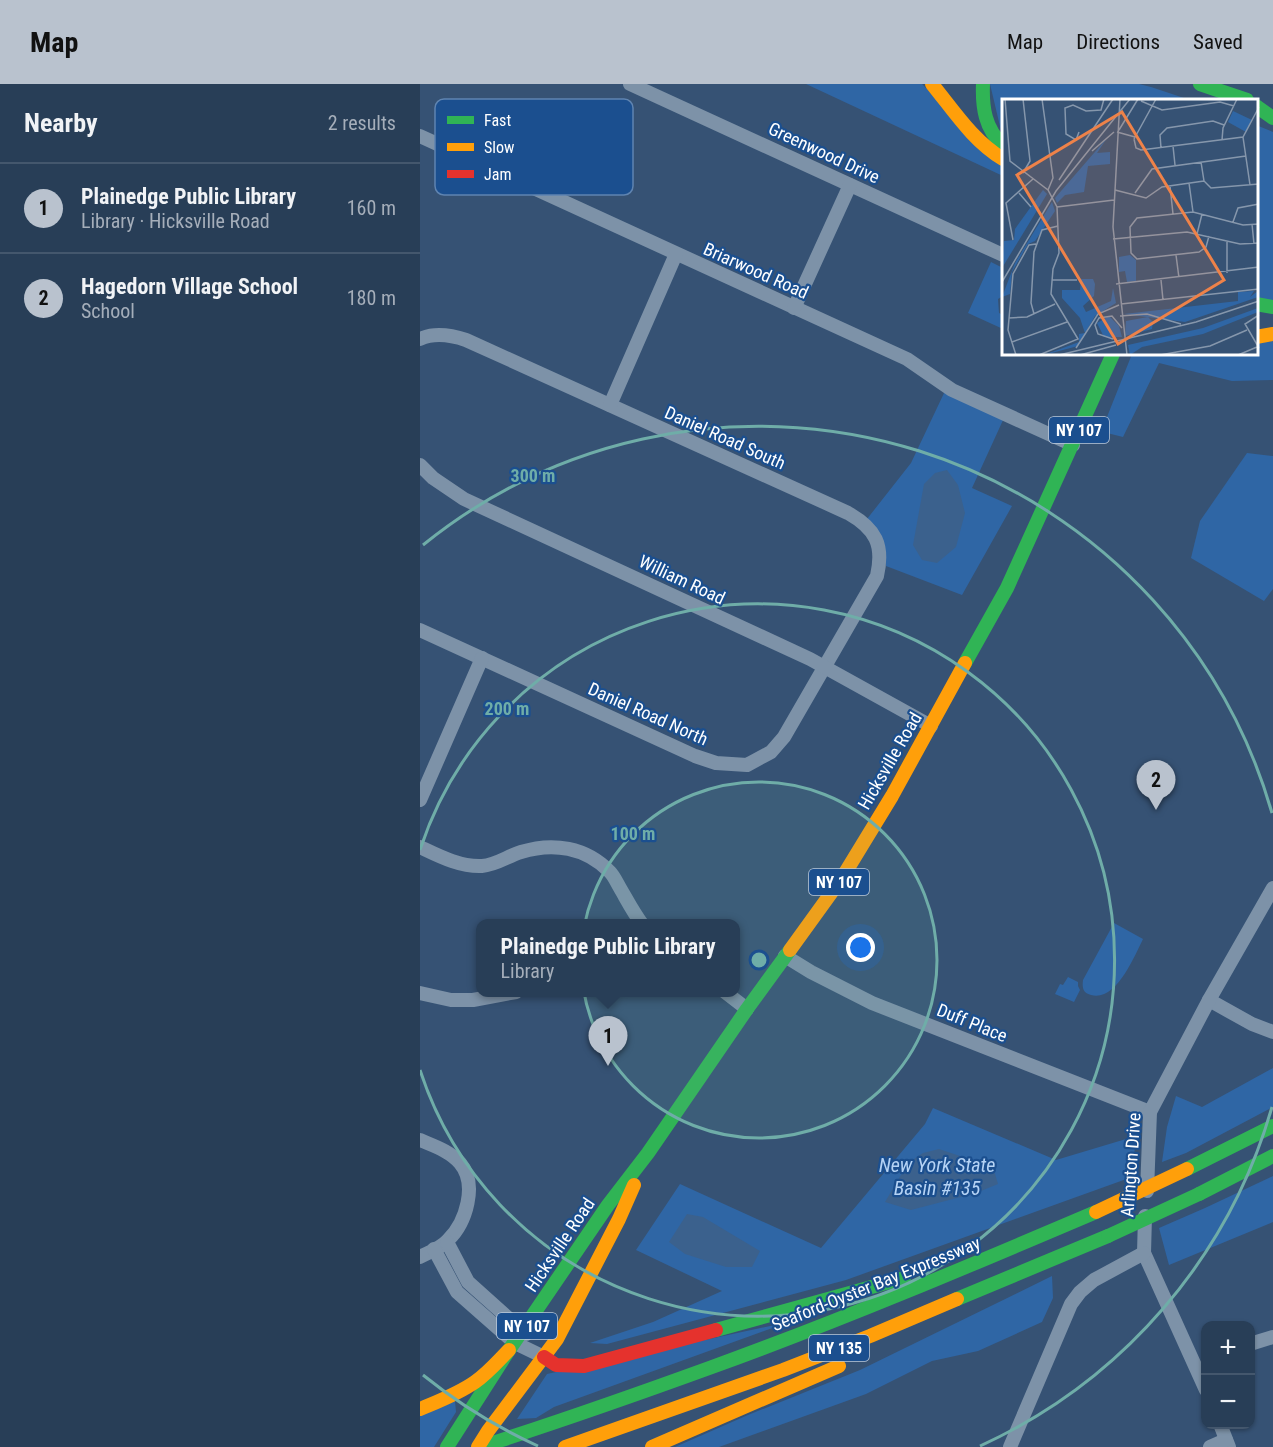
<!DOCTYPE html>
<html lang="en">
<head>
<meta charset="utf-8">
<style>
  body { margin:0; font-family:"Roboto Condensed",sans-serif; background:#30455d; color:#f1f3f6 }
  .controls { position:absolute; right:18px; bottom:18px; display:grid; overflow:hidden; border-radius:12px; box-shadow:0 2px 4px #0004 }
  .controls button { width:54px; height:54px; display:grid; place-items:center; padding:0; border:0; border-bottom:2px solid #44576d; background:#283e57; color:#f1f3f6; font:30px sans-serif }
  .you { position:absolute; left:441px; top:864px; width:21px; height:21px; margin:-15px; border:4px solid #fff; border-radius:50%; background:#1a73e8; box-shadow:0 0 0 9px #1a73e833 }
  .badge { display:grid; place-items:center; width:39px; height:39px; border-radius:50%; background:#b9c2ce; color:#111; font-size:20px; font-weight:700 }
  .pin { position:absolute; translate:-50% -50px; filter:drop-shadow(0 2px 3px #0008) }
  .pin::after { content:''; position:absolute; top:32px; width:21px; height:18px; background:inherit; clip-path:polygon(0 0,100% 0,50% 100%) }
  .popup { position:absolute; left:56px; top:835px; width:264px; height:78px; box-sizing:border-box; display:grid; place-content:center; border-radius:12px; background:#283e57; filter:drop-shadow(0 2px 4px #0005); font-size:20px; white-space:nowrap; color:#a5aeba }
  .popup b { font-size:22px; color:#f1f3f6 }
  .popup::after { content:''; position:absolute; left:50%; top:100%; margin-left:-12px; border:12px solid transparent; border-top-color:#283e57 }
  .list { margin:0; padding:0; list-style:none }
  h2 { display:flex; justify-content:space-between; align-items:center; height:78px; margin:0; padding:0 24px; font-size:26px }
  h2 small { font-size:20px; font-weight:400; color:#a5aeba }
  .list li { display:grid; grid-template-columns:39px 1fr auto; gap:18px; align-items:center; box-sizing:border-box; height:90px; padding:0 24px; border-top:2px solid #44576d }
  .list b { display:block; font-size:22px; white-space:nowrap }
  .list p { margin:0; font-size:20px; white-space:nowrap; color:#a5aeba }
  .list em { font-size:20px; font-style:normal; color:#a5aeba }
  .map { position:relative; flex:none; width:853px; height:1363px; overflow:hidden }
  header { display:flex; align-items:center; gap:36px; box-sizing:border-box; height:84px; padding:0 30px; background:#b9c2ce; color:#111 }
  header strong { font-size:28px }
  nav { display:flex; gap:33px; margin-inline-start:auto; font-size:21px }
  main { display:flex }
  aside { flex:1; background:#283e57 }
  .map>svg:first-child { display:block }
  .green { fill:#2f66a5 }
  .water { fill:#3b618d }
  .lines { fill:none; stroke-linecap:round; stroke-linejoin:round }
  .street { stroke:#7d92a8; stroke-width:14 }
  .fast { stroke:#30b455; stroke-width:14 }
  .slow { stroke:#ff9f0a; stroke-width:14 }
  .jam { stroke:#e5322d; stroke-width:14 }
  .fast-bridge { stroke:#30b455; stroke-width:14 }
  .slow-bridge { stroke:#ff9f0a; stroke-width:14 }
  .ring { fill:none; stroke:#6fada8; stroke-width:3 }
  .labels { text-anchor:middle; stroke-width:4.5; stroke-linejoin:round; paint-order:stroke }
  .shield { fill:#1b4f8f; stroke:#bbcadd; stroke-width:1.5 }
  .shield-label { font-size:16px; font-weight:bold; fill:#fff }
  .street-label { font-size:18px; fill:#fff; stroke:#1b4f8f }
  .water-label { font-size:20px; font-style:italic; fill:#b5d3f5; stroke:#1b4f8f }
  .inset-road { fill:none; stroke:#8697ac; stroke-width:1.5 }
  .view { fill:#ee8249; fill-opacity:0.15; stroke:#ee8249; stroke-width:3 }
  .inset-edge { fill:none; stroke:#fff; stroke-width:3 }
  .key { fill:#1b4f8f; stroke:#5f84b1; stroke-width:1.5 }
  .key-label { font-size:16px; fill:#fff }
  .centre { fill:#6fada8; stroke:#1b4f8f; stroke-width:3 }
  .ring-label { font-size:18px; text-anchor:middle; font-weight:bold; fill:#6fada8; stroke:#1b4f8f; stroke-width:4.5; stroke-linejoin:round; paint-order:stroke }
</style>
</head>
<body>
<header>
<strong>Map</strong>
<nav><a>Map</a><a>Directions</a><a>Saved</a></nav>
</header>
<main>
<aside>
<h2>Nearby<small>2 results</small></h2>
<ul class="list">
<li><span class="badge">1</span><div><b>Plainedge Public Library</b><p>Library · Hicksville Road</p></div><em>160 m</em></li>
<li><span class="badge">2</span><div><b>Hagedorn Village School</b><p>School</p></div><em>180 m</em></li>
</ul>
</aside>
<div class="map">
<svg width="853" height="1363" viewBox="0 0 853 1363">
  <rect width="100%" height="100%" fill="#365274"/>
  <g class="green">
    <path d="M386,0H502L583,83V92Z"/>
    <path d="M570,0H719L731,3L770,16H583V55Z"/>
    <path d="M836,41L853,48V217L837,215Z"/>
    <path d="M571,178L583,184V212L578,215L579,229L583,231V245L548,229Z"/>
    <path d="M853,257V296L812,297L739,279L703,353L687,349L685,338L712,270H836L837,259Z"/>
    <path d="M525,307L584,334L552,404L592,422L542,511L466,482C466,458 461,452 447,435L491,379Z"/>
    <path d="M827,369L853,372V505L844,517L771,474L780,437Z"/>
    <path d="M694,839L723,855C714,873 696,918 671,911C663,909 662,904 663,896Z"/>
    <path d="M648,893L658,898V902L660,906L654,918L635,910L640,900L643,901Z"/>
    <path d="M853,984V1023L766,1069L742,1078L747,1043L756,1012L782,1023Z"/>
    <path d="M513,1024L636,1076L716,1052L712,1093L426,1196L187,1260L170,1259L233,1238L302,1207L216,1166L260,1100L401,1164L505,1040Z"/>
    <path d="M853,1092V1138L749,1181L739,1144L785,1124Z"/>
    <path d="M632,1192L633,1214L622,1238L558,1267L512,1277L446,1310L299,1363H255L328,1331L440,1286Z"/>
    <path d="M369,1238L134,1323L116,1334L97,1335L127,1290Z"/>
    <path d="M35,1317L36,1328L14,1363H0V1331Z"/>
  </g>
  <g class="water">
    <path d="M527,386L538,401L545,429L536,463L517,479L502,476L493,461L504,400L515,389Z"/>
    <path d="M519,1065L573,1083L578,1100L556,1109L491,1126L465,1118L488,1079L503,1069Z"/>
    <path d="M267,1130L283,1133L340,1167L332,1183H306L265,1170L249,1158Z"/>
  </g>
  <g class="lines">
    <g class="street">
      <path d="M210,0L583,171"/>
      <path d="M0,52L487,275L532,306L653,361"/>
      <path d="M374,224L430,101"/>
      <path d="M0,255C15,248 31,251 46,256L428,429C456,445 464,461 457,492L364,653L351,668L327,681L296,679L275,672L0,546"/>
      <path d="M190,321L256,170"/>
      <path d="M0,381L13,394L44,415L390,575L511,642"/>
      <path d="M0,716L62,574"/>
      <path d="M0,763C19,772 40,783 62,782C76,781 88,772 101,768C133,758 166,763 190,788C194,792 197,799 200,804C207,816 213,828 222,840"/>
      <path d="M365,872L391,888L452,919L730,1028"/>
      <path d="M305,908L327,925"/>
      <path d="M0,909L31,916H53L96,908"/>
      <path d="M789,916L832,940L853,948"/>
      <path d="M0,1056C14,1062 30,1067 40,1079C58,1100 46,1139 28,1156C21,1164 9,1168 0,1173"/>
      <path d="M727,1107L730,1028L789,916L853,804"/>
      <path d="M725,1132L724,1169L786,1306"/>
      <path d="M27,1158L48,1198L106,1250"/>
      <path d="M14,1165L37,1208L95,1259L124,1273"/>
      <path d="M830,1260L853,1253"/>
      <path d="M800,1340L809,1363"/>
      <path d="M590,1363L651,1220L660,1208L674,1196L724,1169"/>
      <path d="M790,1363L806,1356"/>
    </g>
    <g class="fast">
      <path d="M563,0C562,23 565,45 583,61"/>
      <path d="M836,22L853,34"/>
      <path d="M836,220L853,223"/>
      <path d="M545,579L587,504L693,270"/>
      <path d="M767,1085L853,1042"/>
      <path d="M779,1110L853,1072"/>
      <path d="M537,1215L688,1152"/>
      <path d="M296,1246L484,1194"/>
      <path d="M27,1363L89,1266L188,1121L228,1069L327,925L370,866"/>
      <path d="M60,1363C138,1338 215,1311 292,1283C422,1236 549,1182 676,1128"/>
    </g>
    <g class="slow">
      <path d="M512,0C534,27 553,57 583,75"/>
      <path d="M836,253L853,250"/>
      <path d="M370,866L422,794L472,712L545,579"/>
      <path d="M0,1325C19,1317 38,1310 55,1298C68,1289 78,1277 89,1266"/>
      <path d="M58,1363L68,1347L137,1255L199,1135L214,1101"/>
      <path d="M145,1363L363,1286L450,1252L537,1215"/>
      <path d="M232,1363L419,1282"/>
    </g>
    <path class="jam" d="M124,1273L136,1281L164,1282L296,1246"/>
    <g class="fast-bridge">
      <path d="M780,0L827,16"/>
      <path d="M688,1152L779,1110"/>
    </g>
    <path class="slow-bridge" d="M676,1128L767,1085"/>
  </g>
  <circle cx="339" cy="876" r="178" fill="#6fada8" fill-opacity=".12"/>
  <g class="ring">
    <circle cx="339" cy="876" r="178"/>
    <path d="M0 766A356 356 0 1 1 0 986"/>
    <path d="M852 1023A534 534 0 0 1 560 1362M118 1362A534 534 0 0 1 3 1291M3 461A534 534 0 0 1 852 729"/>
  </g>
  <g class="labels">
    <g class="shield">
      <rect x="629" y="333" width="60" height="26" rx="4.5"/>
      <rect x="389" y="785" width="60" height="26" rx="4.5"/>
      <rect x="77" y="1229" width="60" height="26" rx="4.5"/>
      <rect x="389" y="1251" width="60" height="26" rx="4.5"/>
    </g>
    <g class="shield-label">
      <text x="659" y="352">NY 107</text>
      <text x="419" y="804">NY 107</text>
      <text x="107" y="1248">NY 107</text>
      <text x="419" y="1270">NY 135</text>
    </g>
    <g class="street-label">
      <text transform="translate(404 69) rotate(25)" y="6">Greenwood Drive</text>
      <text transform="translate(336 187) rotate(24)" y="6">Briarwood Road</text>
      <text transform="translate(305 354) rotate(24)" y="6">Daniel Road South</text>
      <text transform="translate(262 496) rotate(25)" y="6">William Road</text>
      <text transform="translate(228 630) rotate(24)" y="6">Daniel Road North</text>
      <text transform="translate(470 677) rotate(-60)" y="6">Hicksville Road</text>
      <text transform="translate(552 939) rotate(22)" y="6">Duff Place</text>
      <text transform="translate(711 1081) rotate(-86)" y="6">Arlington Drive</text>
      <text transform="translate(140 1161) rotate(-56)" y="6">Hicksville Road</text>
      <text transform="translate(456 1200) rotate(-22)" y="6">Seaford-Oyster Bay Expressway</text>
    </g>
    <g class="water-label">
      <text x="517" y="1088">New York State<tspan x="517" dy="23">Basin #135</tspan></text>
    </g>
  </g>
  <g transform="translate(582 15)">
    <rect width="256" height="256" fill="#365274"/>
    <path d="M231,12L250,21L244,33L226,23ZM105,39L95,54L108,53V65L86,67L82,93L63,96L55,104L53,99ZM41,91L45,95L0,169L2,142L12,141L13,130ZM50,103L53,112L33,142L26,145L10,173L8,195L0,198L13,164ZM128,156L134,161V182L125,183L123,172L117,173V158ZM79,180H91L93,185L92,197L81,207L84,213L109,202L111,189L114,204L93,217L76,247L42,256L77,243V235L83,234L78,219L60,199V191H78ZM252,192L248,198L256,192V198L183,223L122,215L236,202V193ZM256,209V213L201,235L140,248L128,256L126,246L201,229ZM107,217L117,227L120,238H102L95,224ZM146,218L151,223L150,230L123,237L124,222Z" fill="#2f66a5"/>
    <path class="inset-road" d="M3,0L8,62L46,91L55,108L57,154L51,170L49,195L76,240L37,256M21,0L28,62L21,74M40,0L51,79L46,91M118,0L111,128L125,256M139,2L160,11L218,3L232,7M117,31L136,0M77,33L74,41L64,35L63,9L71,6L84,12L99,11L102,0M115,33L133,38M241,38L248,86M132,40L134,49L139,51L241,38L257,8M132,40L154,0M220,41L221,29L235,0M171,47L173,66M159,49L158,36L165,29L211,22L222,26M90,52L112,33M199,63L202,82L209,89L257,85M57,81L111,0M187,84L191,113M168,87L171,115M113,91L144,99L160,88L202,82M17,94L29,108M133,94L150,70L244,57M55,108L112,101M231,123L236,109L257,105M250,125L252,145M195,135L200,115M207,137L204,148L197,153L135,160L129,154L128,128L135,119L191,113L241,126L257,125M111,140L185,133L238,145L257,144M11,141L4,104L31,80M225,142V174M174,156L177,179M50,181H75M159,181L161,201M0,183L54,92L128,0M114,185L257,168M119,205L257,190M32,215L29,204L32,153L40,131L56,127M257,216L243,225L257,249M118,217L145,215L179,225M7,219L25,218L53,205M111,240L96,235L93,226L97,219L110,217L120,229M10,243L65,223M74,249L96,215L117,206M14,256L6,231L11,175L27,146L34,145M57,256L194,223L257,202M78,256L114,246M158,256L208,247L245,231M236,256L255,248"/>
    <path class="view" d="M120,13L222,181L116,245L15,76Z"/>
    <rect width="256" height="256" class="inset-edge"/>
  </g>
  <rect x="15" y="15" width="198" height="96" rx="9" class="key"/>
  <rect x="27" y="32" width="27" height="8" fill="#30b455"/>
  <rect x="27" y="59" width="27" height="8" fill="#ff9f0a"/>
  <rect x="27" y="86" width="27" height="8" fill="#e5322d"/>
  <g class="key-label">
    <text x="64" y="42">Fast</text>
    <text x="64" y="69">Slow</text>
    <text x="64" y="96">Jam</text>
  </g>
  <circle cx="339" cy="876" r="9" class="centre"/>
  <g class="ring-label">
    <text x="113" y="398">300 m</text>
    <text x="87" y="631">200 m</text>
    <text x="213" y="756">100 m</text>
  </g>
</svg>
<div class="controls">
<button>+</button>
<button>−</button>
</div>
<div class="you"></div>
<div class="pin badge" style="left:188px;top:982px">1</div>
<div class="popup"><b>Plainedge Public Library</b>Library</div>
<div class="pin badge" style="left:736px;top:726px">2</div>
</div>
</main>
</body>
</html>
